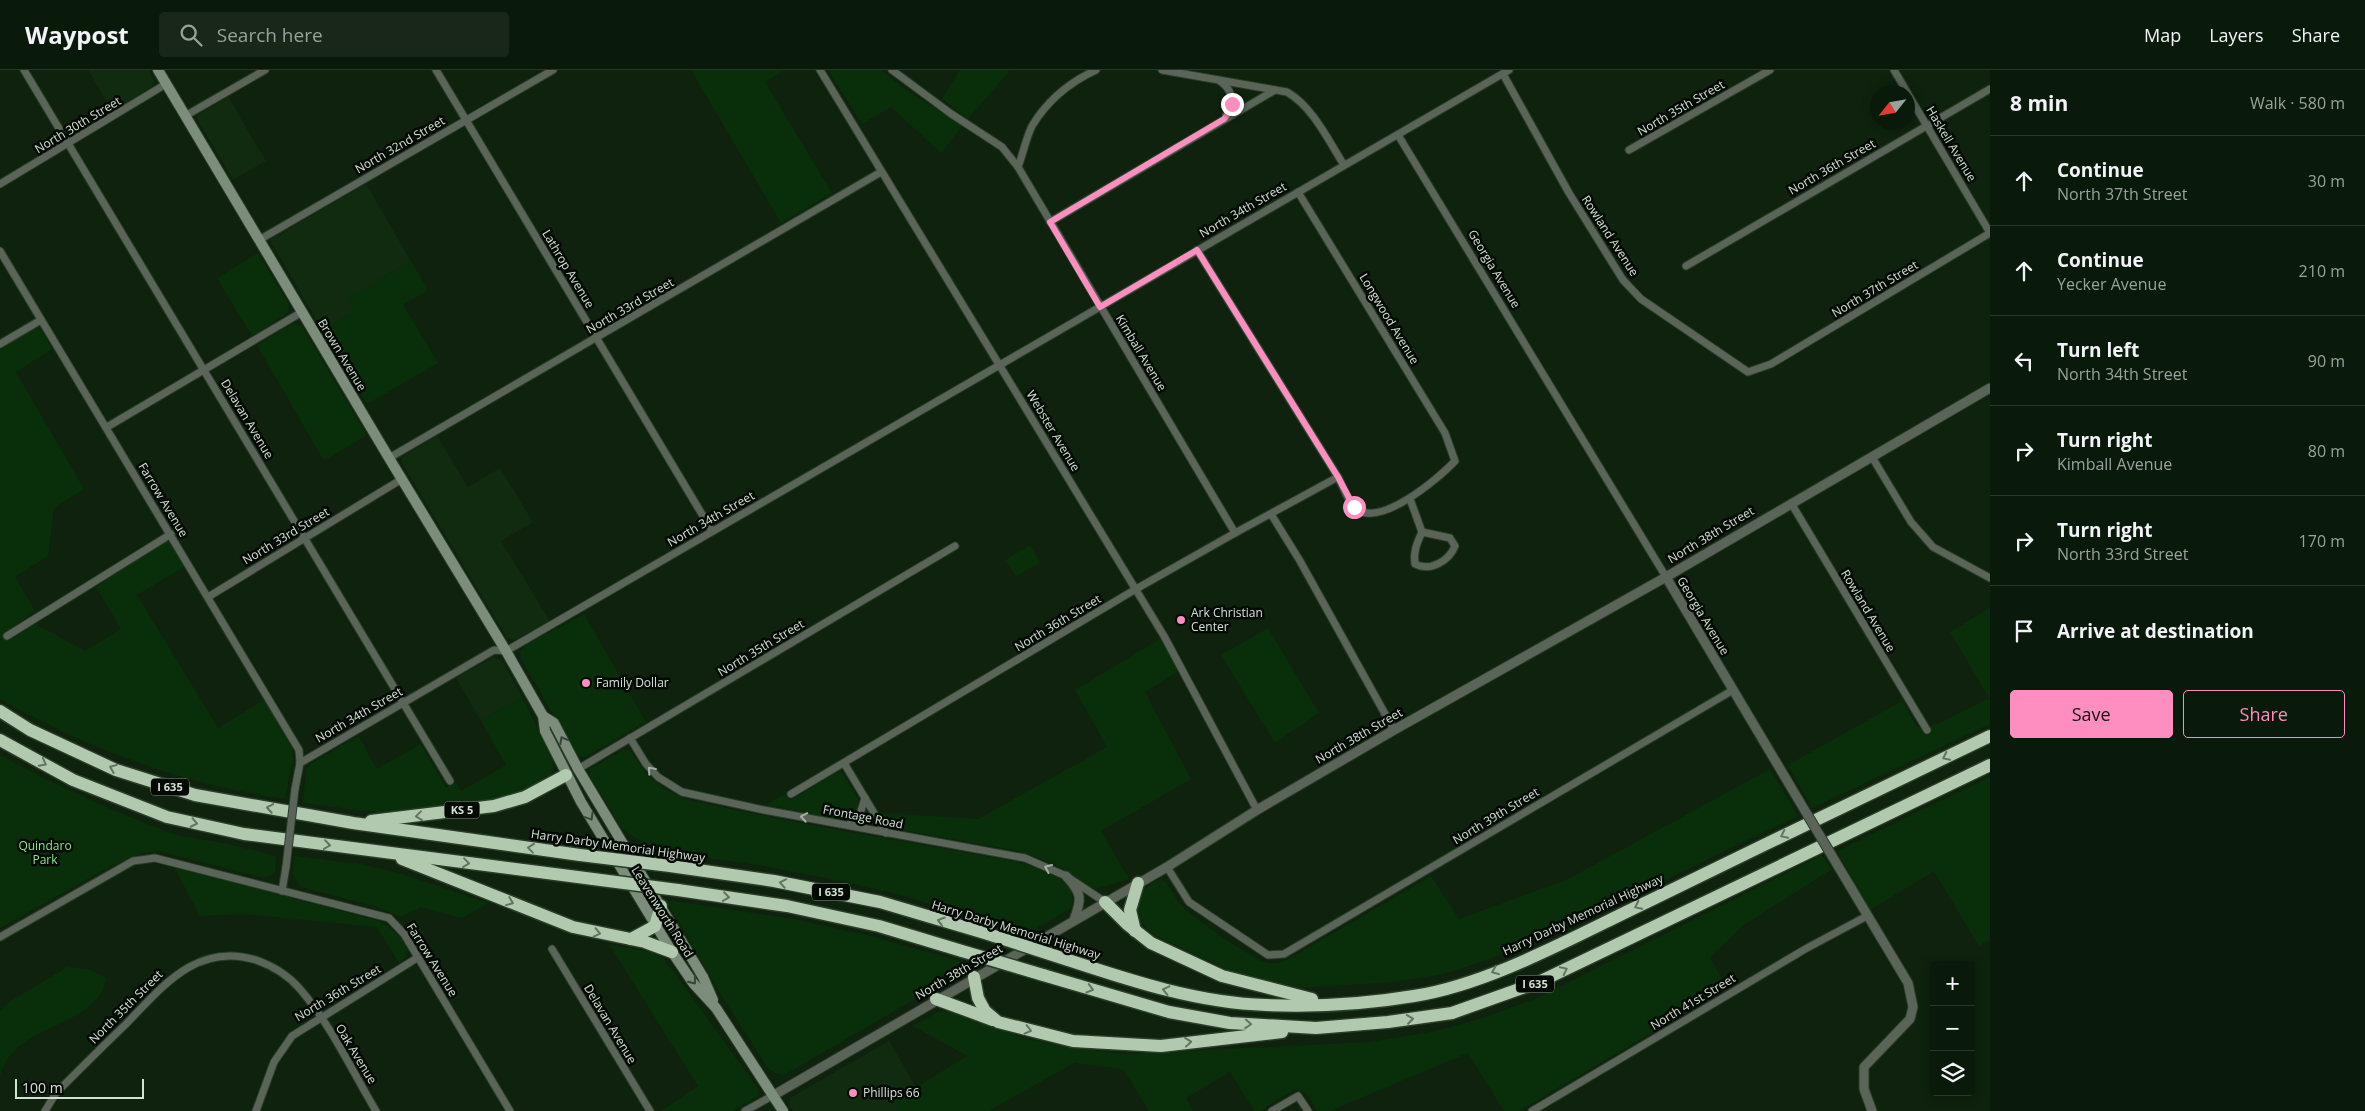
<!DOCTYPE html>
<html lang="en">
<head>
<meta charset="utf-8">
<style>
  body { margin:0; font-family:"Open Sans",sans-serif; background:#182718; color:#f1f3f6 }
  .controls { position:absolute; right:15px; bottom:15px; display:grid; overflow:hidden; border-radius:5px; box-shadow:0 2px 12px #0003 }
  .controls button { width:45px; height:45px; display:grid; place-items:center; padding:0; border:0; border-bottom:1px solid #2a382b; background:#0a1a0a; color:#f1f3f6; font:25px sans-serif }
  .compass { position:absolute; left:1870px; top:15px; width:45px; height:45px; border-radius:50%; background:#0a1a0a; box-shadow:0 2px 12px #0003; rotate:239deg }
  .scale { position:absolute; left:15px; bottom:12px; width:129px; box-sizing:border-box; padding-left:5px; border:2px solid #d4e1d3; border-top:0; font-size:14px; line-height:18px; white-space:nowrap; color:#d4e1d3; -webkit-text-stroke:4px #030903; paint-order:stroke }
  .stop { position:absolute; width:15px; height:15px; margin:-11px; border:4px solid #fd8ebf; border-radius:50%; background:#fff }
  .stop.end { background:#fd8ebf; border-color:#fff; box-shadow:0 1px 5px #0008 }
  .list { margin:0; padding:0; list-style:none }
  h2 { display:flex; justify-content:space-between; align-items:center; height:65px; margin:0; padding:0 20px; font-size:21px }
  h2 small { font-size:16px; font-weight:400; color:#99a19c }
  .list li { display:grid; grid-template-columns:32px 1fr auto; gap:15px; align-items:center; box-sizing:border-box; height:90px; padding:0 20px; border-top:1px solid #2a382b }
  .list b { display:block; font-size:19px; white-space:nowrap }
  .list p { margin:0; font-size:16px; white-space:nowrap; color:#99a19c }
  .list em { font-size:16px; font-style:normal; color:#99a19c }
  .actions { display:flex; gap:10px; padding:15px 20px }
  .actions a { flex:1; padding:11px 0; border:1px solid #fd8ebf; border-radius:5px; text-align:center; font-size:18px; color:#fd8ebf }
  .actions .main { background:#fd8ebf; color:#111 }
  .icon { flex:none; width:28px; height:28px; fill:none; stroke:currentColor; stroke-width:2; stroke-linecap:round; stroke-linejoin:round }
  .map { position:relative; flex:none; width:1990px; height:1041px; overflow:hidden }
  header { display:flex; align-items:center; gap:30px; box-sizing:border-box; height:70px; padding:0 25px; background:#0a1a0a; border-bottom:1px solid #2a382b }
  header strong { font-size:24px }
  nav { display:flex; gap:28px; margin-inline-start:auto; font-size:18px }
  .search { width:350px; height:45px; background:#182718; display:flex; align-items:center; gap:12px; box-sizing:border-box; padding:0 18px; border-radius:5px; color:#99a19c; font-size:19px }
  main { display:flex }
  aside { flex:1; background:#0a1a0a }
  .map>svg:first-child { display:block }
  .built { fill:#112b11 }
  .green { fill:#092f0a }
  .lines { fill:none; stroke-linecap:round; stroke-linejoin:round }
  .minor-casing { stroke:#2a3d29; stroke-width:9 }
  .tertiary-casing { stroke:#2a3d29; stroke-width:11 }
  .secondary-casing { stroke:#2a3d29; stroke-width:12 }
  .motorway-casing { stroke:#2a3d29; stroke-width:15 }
  .minor { stroke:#5a6459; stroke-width:7 }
  .tertiary { stroke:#5a6459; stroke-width:9 }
  .secondary { stroke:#7d8d7c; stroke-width:10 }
  .motorway { stroke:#b1caaf; stroke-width:12 }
  .minor-bridge-casing { stroke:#2a3d29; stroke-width:9; stroke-linecap:butt }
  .tertiary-bridge-casing { stroke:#2a3d29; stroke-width:11; stroke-linecap:butt }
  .motorway-bridge-casing { stroke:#2a3d29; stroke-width:15; stroke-linecap:butt }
  .minor-bridge { stroke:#5a6459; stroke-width:7 }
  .tertiary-bridge { stroke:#5a6459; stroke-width:9 }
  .motorway-bridge { stroke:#b1caaf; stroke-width:12 }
  .oneway { stroke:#3a4439 }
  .oneway2 { stroke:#637362 }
  .oneway3 { stroke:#a3afa2 }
  .route { stroke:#fd8ebf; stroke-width:6 }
  .poi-dot { fill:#fd8ebf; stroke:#030903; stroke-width:2 }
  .labels { text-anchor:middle; stroke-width:5; stroke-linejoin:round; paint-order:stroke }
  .shield { fill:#030903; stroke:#95a095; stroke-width:1 }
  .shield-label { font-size:11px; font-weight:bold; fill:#d4e1d3 }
  .street-label { font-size:12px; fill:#d4e1d3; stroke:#030903 }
  .poi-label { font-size:12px; fill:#d4e1d3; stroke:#030903; text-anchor:start }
  .park-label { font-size:12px; fill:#90e78d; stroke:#030903 }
</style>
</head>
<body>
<header>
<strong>Waypost</strong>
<div class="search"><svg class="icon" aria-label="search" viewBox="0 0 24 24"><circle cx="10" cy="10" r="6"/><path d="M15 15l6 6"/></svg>Search here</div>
<nav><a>Map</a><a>Layers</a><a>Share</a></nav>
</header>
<main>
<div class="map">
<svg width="1990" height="1041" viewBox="0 0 1990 1041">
  <rect width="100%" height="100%" fill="#0e220d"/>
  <g class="built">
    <path d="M88,0H149L154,12L152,16L113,42Z"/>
    <path d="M228,27L266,91L233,110L197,49L198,45Z"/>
    <path d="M366,114L411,191L347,229L354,242L323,261L270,170Z"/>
    <path d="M437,366L468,417L500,398L533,452L501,471L550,551L514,570L507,568L402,393V387Z"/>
    <path d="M494,587L502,591L522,627L481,651L456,608Z"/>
    <path d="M889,971L916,1017L894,1031L900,1041H793L790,1037V1028Z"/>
  </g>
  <g class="green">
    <path d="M691,0H785L765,12L832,123L781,153Z"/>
    <path d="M828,0H881L901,16L962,56L941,83L891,37L862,54Z"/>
    <path d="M960,0H1010L968,49L942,29Z"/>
    <path d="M258,183L288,233L289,242L252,266L217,208Z"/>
    <path d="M411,191L428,220L403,235L438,293L367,334L323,261L354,242L346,229Z"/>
    <path d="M294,253L301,255L367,365L324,391L257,275Z"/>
    <path d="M37,258L41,260L52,279L16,302L84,419L54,438L48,486L15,507L35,541L2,565L7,571L36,554L85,581L121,559L96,517L165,472H170L184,497L137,525L218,658L264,630L292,679L293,688L285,729C185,715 88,679 0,629V278Z"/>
    <path d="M1030,475L1040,492L1016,507L1005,490Z"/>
    <path d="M1990,538V654L1812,738L1788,695L1902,631L1917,657L1936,655L1989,628L1950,562Z"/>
    <path d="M584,544L646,652L585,687L578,686L521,589V581L527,574Z"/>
    <path d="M1268,558L1319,643L1275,673L1221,585Z"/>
    <path d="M1160,569L1179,601L1145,622L1191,709L1101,761L1129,809L1096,819L1088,817L1067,801L1040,788L1019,781L891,758L881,743L978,749L1107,677L1075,620Z"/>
    <path d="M522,627L553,690C553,697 553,702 549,708C531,730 435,740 406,741C372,744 337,737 303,733L306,699L312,693L358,666L377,699L421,674L446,717L456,713L461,721L506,695L481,651Z"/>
    <path d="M625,679L630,680L648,706L665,719L688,730L795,752L1013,791C1035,798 1081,806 1071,838L1025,865L905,826L835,810L758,795L655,781L622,759L590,706V699Z"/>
    <path d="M0,685L43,708L115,741L176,765L229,774L276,786L275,803L264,808L159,781L142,783L109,797L0,858Z"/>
    <path d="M1770,699L1798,746L1578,852L1492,888L1444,904L1394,912L1300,918L1270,913L1229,900L1152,864C1131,846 1133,819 1161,809C1171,815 1174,828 1182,836C1194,849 1247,885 1263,891C1271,895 1277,893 1285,891L1431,806L1459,849L1568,809Z"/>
    <path d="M841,702L858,728L857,743L842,750L767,735L784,724L791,730L836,703Z"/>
    <path d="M1990,707V869L1979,876L1934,801L1870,840L1837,781Z"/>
    <path d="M1822,785L1832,799L1744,855L1710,887L1727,918L1519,1041H1504L1468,983L1330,1041H1317L1306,1023L1295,1019L1260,1041H1254L1230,1002L1186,1028L1193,1041H1149L1123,999L1074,993L989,1041H900L894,1031L967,986L913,956L938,942L951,941L1025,969L1075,978L1124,984L1370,972L1436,961L1486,947L1537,928Z"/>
    <path d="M295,786L361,794L399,803L489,833L462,848L421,837L401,847L376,837L301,817L292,803Z"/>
    <path d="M174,797L379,851C393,859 420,878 399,893L377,857L244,844L200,846Z"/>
    <path d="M666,830L794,849L870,866L974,895L784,1005L777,1004L768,998L720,923Z"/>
    <path d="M609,874L651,882L664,889L759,1020L757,1027L732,1041H661L698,1016Z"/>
    <path d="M67,897L91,900L107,908C105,913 103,921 99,926C73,961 10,959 0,1007V940L11,931Z"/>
  </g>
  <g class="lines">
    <defs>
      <g id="minor">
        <path d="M24,0L450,711"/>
        <path d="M436,0L712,461"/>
        <path d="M820,0L1164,566L1257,740"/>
        <path d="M892,0L950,43L1002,77L1018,97L1235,463"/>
        <path d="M1162,0L1287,22C1313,37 1328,70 1344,95"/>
        <path d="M1894,0L1907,22"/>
        <path d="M1503,4L1569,123L1623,210L1641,229L1748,302L1771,294L1990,163"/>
        <path d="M1220,11C1232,19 1236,34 1226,45"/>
        <path d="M1908,24L1990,163"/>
        <path d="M185,46L265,0"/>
        <path d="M1398,65L1666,507"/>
        <path d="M1629,80L1770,0"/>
        <path d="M1018,97C1023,84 1026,68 1032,56C1047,31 1070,12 1096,0"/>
        <path d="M0,114L166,14"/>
        <path d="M1050,152L1275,20"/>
        <path d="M259,170L553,0"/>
        <path d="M1197,180L1338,407C1343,416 1348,432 1355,438C1379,459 1438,409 1455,391L1445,363L1298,122"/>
        <path d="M0,181L299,680L300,693L295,719"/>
        <path d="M1686,196L1990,19"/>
        <path d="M0,274L41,250"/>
        <path d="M107,357L302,242"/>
        <path d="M1872,387L1911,452L1933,477L1990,508"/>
        <path d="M389,388L881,102"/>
        <path d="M1410,429L1422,462"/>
        <path d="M1791,433L1927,660"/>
        <path d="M1271,444L1300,491L1394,660"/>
        <path d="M1422,462L1450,468L1455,476C1449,491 1430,502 1415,494C1413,482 1417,473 1422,462Z"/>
        <path d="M208,527L402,409"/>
        <path d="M7,566L171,464"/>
        <path d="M630,668L646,694L658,707L682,722L764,740L1025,788L1066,806L1105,832"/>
        <path d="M300,693L494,580L506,581L1509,0"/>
        <path d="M844,693L886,763"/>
        <path d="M578,699L955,476"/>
        <path d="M791,724L1136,519L1235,463L1338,407"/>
        <path d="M848,755L860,744L865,728"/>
        <path d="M1167,797L1189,832L1268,885L1284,884L1733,620"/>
        <path d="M282,821L286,797"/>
        <path d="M0,867L133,791L155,788L389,848L404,864L510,1041"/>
        <path d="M552,879L650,1041"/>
        <path d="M45,1041L56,1023C79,1000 102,977 126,954C163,916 197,872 256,890C273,896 288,905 300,919C331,955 352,1001 376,1041"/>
        <path d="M256,1041L274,992L292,966L417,888"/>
        <path d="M745,1041L774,1025"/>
        <path d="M1272,1041L1298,1026L1308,1041"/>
        <path d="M1532,1041L1807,878L1867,846"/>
      </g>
      <g id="tertiary">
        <path d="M1666,507L1798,729"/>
        <path d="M1838,796L1908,913L1913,937L1910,949L1864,997V1019L1872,1041"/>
        <path d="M1066,806C1082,823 1082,829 1074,850"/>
        <path d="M774,1025L1167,797L1257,740L1394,660L1666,507L1990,318"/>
      </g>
      <g id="secondary">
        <path d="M158,0L389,388L506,581L543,646L545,661L581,732L672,882L693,913L716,938L783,1041"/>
        <path d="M543,646L554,653L578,699L703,907L713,930"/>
      </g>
      <g id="motorway">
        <path d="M0,641L30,660L116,700L195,725L353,753L580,785"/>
        <path d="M0,670L73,710L167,747L244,764L593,809"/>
        <path d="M371,751L494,736L525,727L566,705"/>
        <path d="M402,789L573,857L645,872L672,882"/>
        <path d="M670,796L774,811L880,832L988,864"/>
        <path d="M678,820L787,836L879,856L962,881"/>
        <path d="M1105,832L1127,854L1151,873L1222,906L1312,929"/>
        <path d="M1135,861L1130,840L1138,813"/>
        <path d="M631,869L655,856L661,836"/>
        <path d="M1068,890C1132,911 1198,933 1266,935C1314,937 1366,934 1414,926C1491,914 1577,865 1647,832C1761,776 1876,721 1990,666"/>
        <path d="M1043,905L1169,942L1230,953L1316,958L1388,952L1452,943L1539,912L1990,695"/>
        <path d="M974,907L978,928L985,941L998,952L1073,971L1161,976L1282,962"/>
        <path d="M936,929L993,950"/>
      </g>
    </defs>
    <use href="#minor" class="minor-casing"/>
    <use href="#tertiary" class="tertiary-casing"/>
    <use href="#secondary" class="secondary-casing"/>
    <use href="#motorway" class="motorway-casing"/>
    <use href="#minor" class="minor"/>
    <use href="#tertiary" class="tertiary"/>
    <use href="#secondary" class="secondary"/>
    <use href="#motorway" class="motorway"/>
    <defs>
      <path id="minor-bridge" d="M286,797L295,719"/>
      <path id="tertiary-bridge" d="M1798,729L1838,796"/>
      <g id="motorway-bridge">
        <path d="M580,785L670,796"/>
        <path d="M593,809L678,820"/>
        <path d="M988,864L1068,890"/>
        <path d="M962,881L1043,905"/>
      </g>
    </defs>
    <use href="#minor-bridge" class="minor-bridge-casing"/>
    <use href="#tertiary-bridge" class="tertiary-bridge-casing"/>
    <use href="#motorway-bridge" class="motorway-bridge-casing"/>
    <use href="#minor-bridge" class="minor-bridge"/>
    <use href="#tertiary-bridge" class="tertiary-bridge"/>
    <use href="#motorway-bridge" class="motorway-bridge"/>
  </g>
  <defs><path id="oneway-chevron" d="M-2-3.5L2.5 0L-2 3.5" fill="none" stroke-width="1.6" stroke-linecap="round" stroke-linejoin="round" transform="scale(1.25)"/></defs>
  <g class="oneway">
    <use href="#oneway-chevron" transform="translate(563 670) rotate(-118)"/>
    <use href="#oneway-chevron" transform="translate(590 747) rotate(59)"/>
    <use href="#oneway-chevron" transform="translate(693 911) rotate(52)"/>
  </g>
  <g class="oneway2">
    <use href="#oneway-chevron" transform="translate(1946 687) rotate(154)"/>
    <use href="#oneway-chevron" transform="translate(43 693) rotate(28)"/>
    <use href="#oneway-chevron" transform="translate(113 698) rotate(-158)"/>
    <use href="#oneway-chevron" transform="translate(270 738) rotate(-170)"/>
    <use href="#oneway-chevron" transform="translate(419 746) rotate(173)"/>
    <use href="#oneway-chevron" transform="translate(194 753) rotate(12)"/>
    <use href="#oneway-chevron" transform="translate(1784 765) rotate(154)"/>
    <use href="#oneway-chevron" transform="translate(327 775) rotate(8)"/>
    <use href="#oneway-chevron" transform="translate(531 778) rotate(-173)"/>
    <use href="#oneway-chevron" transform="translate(466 793) rotate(7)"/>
    <use href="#oneway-chevron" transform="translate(783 813) rotate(-169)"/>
    <use href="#oneway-chevron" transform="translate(726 827) rotate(8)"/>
    <use href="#oneway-chevron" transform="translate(510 832) rotate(22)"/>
    <use href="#oneway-chevron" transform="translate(1638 836) rotate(154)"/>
    <use href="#oneway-chevron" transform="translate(941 851) rotate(-163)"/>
    <use href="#oneway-chevron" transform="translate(597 863) rotate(13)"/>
    <use href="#oneway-chevron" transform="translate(1564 900) rotate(-26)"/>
    <use href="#oneway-chevron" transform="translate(1495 901) rotate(158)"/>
    <use href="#oneway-chevron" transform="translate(1090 919) rotate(16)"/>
    <use href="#oneway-chevron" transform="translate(1166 920) rotate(-167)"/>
    <use href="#oneway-chevron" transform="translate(1410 949) rotate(-8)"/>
    <use href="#oneway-chevron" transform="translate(1248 954) rotate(4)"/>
    <use href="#oneway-chevron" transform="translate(1028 960) rotate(14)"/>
    <use href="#oneway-chevron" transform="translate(1188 972) rotate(-6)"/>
  </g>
  <g class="oneway3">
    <use href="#oneway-chevron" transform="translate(651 700) rotate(-131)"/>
    <use href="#oneway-chevron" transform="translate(804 747) rotate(-170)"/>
    <use href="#oneway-chevron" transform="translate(1048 798) rotate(-156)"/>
  </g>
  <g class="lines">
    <path class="route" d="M1232,34L1231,40L1224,49L1050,152L1100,237L1197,180L1338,407L1354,437"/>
  </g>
  <g class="poi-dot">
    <circle cx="1181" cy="550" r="5"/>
    <circle cx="586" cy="613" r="5"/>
    <circle cx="853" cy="1023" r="5"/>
  </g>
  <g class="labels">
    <g class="shield">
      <rect x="151" y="708.5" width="38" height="17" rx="4"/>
      <rect x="444.5" y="731.5" width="35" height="17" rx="4"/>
      <rect x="812" y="813.5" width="38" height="17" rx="4"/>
      <rect x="1516" y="905.5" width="38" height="17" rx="4"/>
    </g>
    <g class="shield-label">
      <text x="170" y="721">I 635</text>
      <text x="462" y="744">KS 5</text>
      <text x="831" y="826">I 635</text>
      <text x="1535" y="918">I 635</text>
    </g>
    <g class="street-label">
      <text transform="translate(1681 38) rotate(-30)" y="4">North 35th Street</text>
      <text transform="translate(78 55) rotate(-31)" y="4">North 30th Street</text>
      <text transform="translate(1951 74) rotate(59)" y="4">Haskell Avenue</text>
      <text transform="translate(400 75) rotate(-30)" y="4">North 32nd Street</text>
      <text transform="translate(1832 97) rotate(-30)" y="4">North 36th Street</text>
      <text transform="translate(1243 140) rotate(-30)" y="4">North 34th Street</text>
      <text transform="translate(1610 166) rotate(57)" y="4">Rowland Avenue</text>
      <text transform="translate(568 199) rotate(59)" y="4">Lathrop Avenue</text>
      <text transform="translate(1494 199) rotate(59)" y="4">Georgia Avenue</text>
      <text transform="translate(1875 219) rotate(-31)" y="4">North 37th Street</text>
      <text transform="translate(630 236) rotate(-30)" y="4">North 33rd Street</text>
      <text transform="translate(1389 249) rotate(59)" y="4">Longwood Avenue</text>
      <text transform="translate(1141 283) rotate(59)" y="4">Kimball Avenue</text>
      <text transform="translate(342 285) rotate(59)" y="4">Brown Avenue</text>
      <text transform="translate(247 349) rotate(59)" y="4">Delavan Avenue</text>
      <text transform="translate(1053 361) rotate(59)" y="4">Webster Avenue</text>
      <text transform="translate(163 430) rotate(59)" y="4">Farrow Avenue</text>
      <text transform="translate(711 449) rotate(-30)" y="4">North 34th Street</text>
      <text transform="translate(1711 465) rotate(-31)" y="4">North 38th Street</text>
      <text transform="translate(286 466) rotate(-31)" y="4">North 33rd Street</text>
      <text transform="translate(1868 541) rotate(59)" y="4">Rowland Avenue</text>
      <text transform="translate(1703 546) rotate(59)" y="4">Georgia Avenue</text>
      <text transform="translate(1058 553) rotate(-31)" y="4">North 36th Street</text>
      <text transform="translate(761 578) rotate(-31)" y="4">North 35th Street</text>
      <text transform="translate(359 645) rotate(-30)" y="4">North 34th Street</text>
      <text transform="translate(1359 666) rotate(-30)" y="4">North 38th Street</text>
      <text transform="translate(1496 746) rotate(-31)" y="4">North 39th Street</text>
      <text transform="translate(863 747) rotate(11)" y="4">Frontage Road</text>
      <text transform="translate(618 776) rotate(8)" y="4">Harry Darby Memorial Highway</text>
      <text transform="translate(662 842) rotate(58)" y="4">Leavenworth Road</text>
      <text transform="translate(1583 845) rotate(-25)" y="4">Harry Darby Memorial Highway</text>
      <text transform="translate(1016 860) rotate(17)" y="4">Harry Darby Memorial Highway</text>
      <text transform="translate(432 890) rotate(58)" y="4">Farrow Avenue</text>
      <text transform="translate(959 902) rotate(-30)" y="4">North 38th Street</text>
      <text transform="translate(338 923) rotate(-31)" y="4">North 36th Street</text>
      <text transform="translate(1693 932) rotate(-31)" y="4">North 41st Street</text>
      <text transform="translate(126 937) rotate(-45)" y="4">North 35th Street</text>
      <text transform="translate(610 954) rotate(59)" y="4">Delavan Avenue</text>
      <text transform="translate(356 984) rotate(59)" y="4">Oak Avenue</text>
    </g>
    <g class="poi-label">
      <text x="1191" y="547">Ark Christian<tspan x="1191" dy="14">Center</tspan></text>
      <text x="596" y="617">Family Dollar</text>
      <text x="863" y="1027">Phillips 66</text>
    </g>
    <g class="park-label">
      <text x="45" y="780">Quindaro<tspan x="45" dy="14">Park</tspan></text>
    </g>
  </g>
</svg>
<div class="controls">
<button>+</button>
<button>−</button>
<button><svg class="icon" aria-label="layers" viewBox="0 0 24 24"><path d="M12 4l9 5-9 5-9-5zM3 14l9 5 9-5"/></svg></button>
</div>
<svg class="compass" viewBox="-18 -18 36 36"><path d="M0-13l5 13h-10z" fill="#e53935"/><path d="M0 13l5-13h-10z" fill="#99a19c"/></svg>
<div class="scale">100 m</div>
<div class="stop" style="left:1354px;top:437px"></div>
<div class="stop end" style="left:1232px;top:34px"></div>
</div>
<aside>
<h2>8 min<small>Walk · 580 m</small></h2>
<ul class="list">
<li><svg class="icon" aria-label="ahead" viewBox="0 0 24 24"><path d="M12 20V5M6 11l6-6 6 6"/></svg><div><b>Continue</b><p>North 37th Street</p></div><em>30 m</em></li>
<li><svg class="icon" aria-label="ahead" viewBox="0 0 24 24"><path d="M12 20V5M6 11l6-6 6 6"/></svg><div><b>Continue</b><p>Yecker Avenue</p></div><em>210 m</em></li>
<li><svg class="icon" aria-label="left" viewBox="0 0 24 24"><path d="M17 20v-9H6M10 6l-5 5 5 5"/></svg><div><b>Turn left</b><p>North 34th Street</p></div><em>90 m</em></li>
<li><svg class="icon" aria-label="right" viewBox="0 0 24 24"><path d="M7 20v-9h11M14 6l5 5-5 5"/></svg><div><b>Turn right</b><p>Kimball Avenue</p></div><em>80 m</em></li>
<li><svg class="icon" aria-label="right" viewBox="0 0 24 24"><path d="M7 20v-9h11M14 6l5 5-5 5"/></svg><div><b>Turn right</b><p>North 33rd Street</p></div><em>170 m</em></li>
<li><svg class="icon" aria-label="arrive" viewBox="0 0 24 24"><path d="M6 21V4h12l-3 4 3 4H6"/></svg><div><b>Arrive at destination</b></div></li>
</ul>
<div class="actions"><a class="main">Save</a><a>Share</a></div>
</aside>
</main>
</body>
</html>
